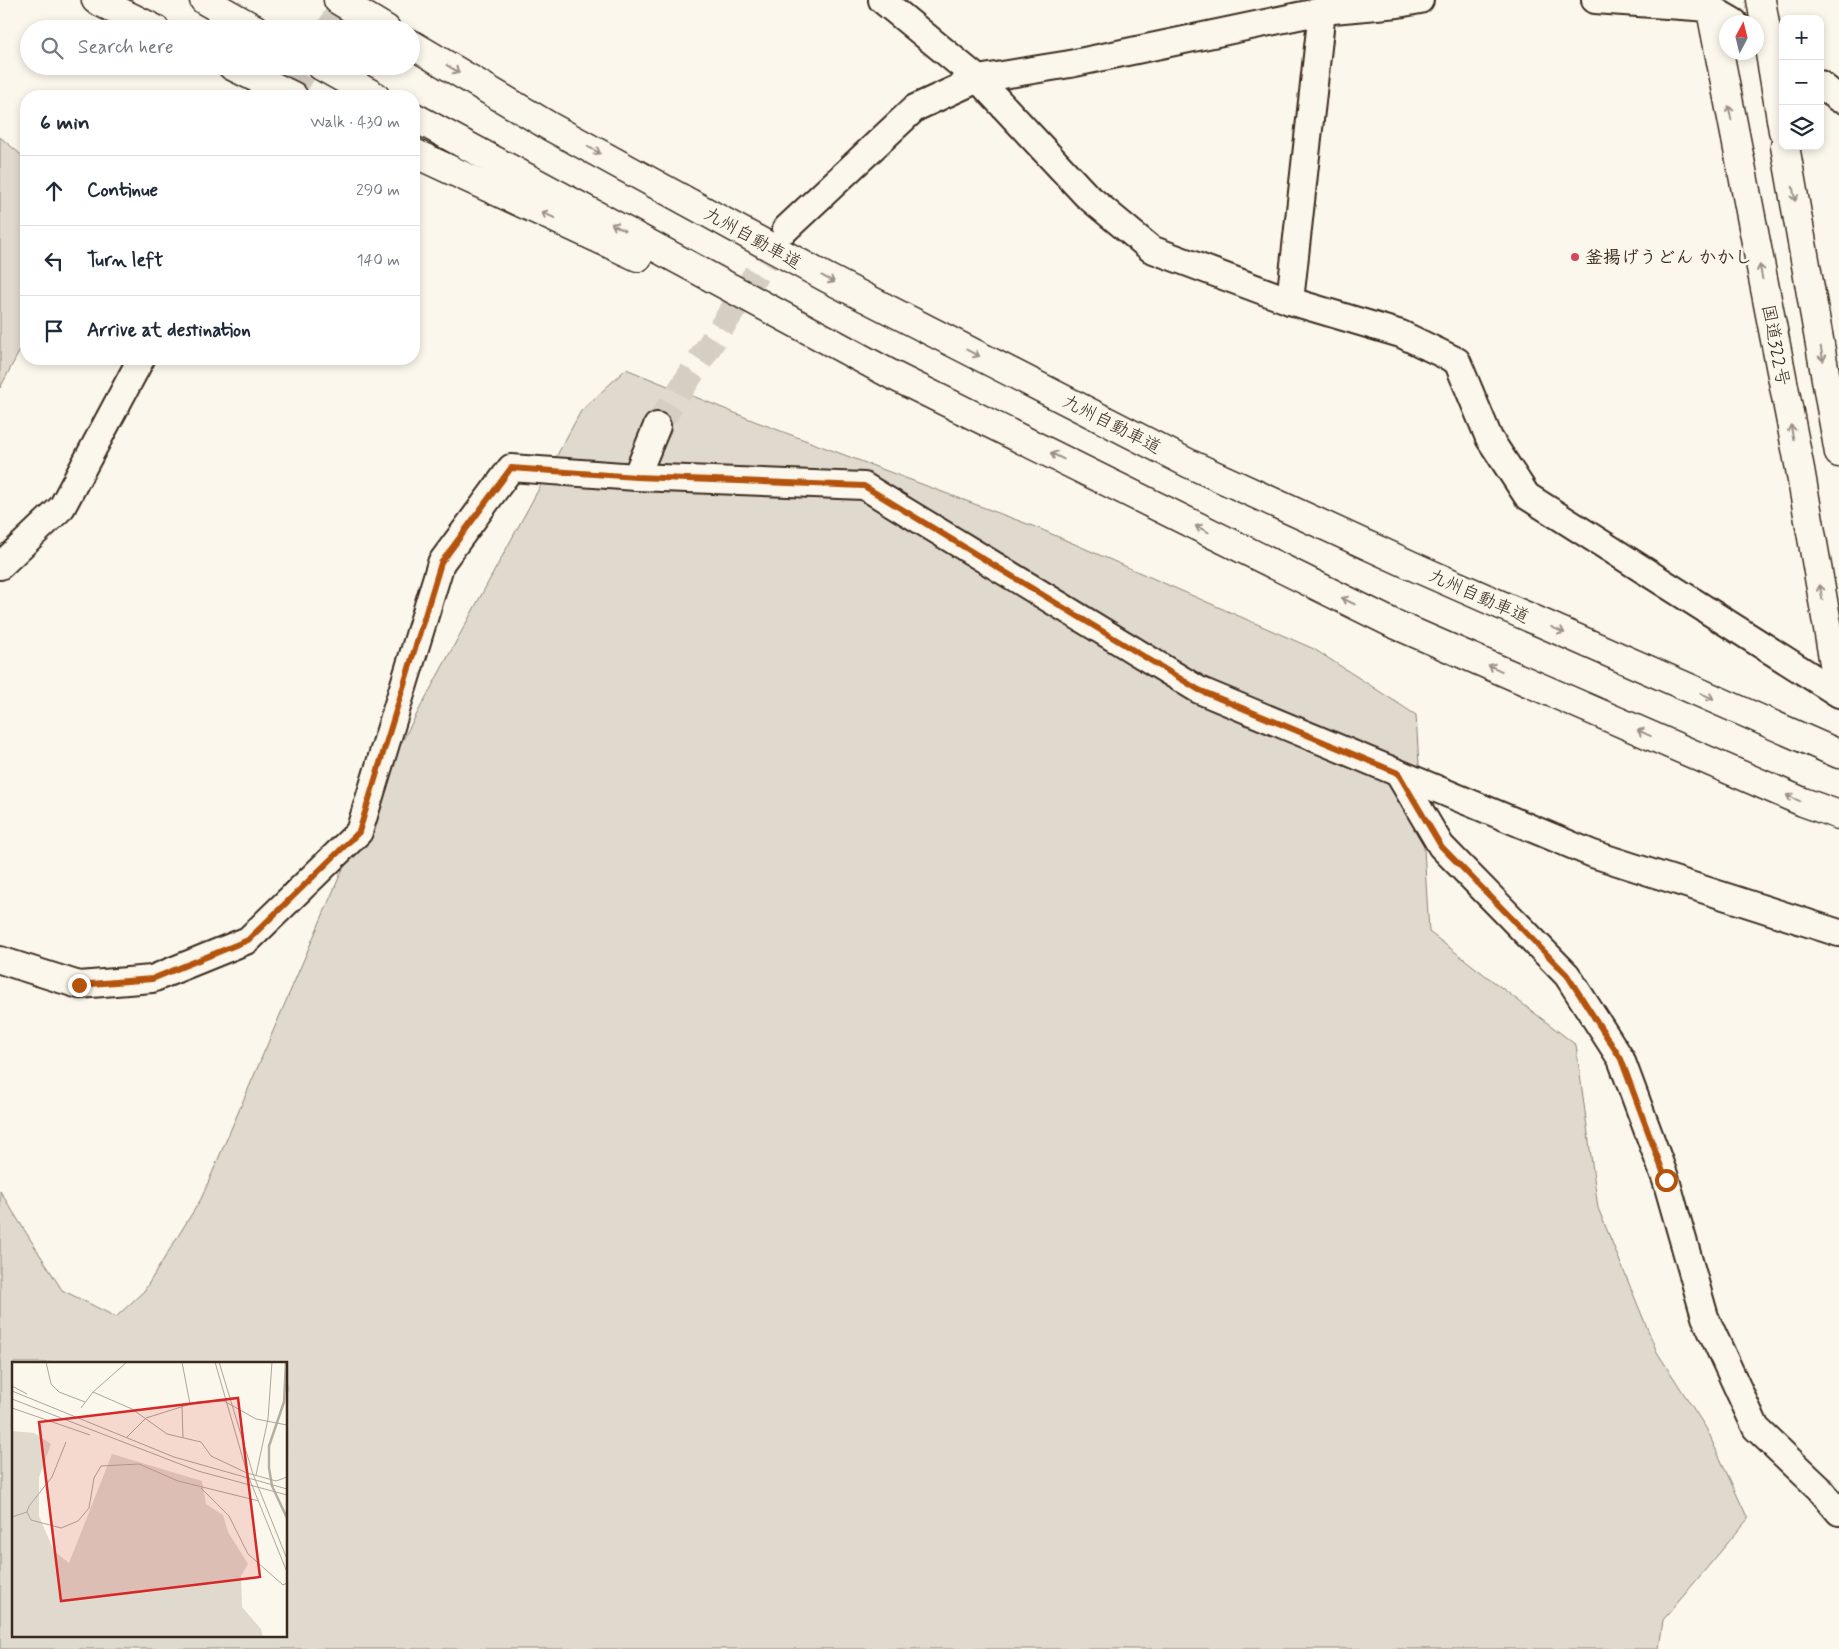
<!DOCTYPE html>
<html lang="en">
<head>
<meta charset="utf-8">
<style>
  body { margin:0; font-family:Mynerve,"Klee One",sans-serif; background:#f6f6f7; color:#1f2937 }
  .controls { position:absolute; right:15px; top:15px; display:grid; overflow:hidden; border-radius:10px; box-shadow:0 2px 8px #0003 }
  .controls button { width:45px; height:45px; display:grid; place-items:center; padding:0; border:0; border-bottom:1px solid #e0e1e3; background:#fff; color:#1f2937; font:25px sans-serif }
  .compass { position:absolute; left:1719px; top:15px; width:45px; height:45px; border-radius:50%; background:#fff; box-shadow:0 2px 8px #0003; rotate:7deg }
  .stop { position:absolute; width:15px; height:15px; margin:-11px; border:4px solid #b45309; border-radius:50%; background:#fff }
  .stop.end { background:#b45309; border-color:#fff; box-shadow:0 1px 5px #0008 }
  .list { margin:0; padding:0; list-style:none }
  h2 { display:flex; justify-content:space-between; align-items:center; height:65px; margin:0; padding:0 20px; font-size:21px }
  h2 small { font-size:16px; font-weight:400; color:#747a83 }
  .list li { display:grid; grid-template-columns:32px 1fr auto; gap:15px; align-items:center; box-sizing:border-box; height:70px; padding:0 20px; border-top:1px solid #e0e1e3 }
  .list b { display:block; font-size:19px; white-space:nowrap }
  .list em { font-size:16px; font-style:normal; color:#747a83 }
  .icon { flex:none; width:28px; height:28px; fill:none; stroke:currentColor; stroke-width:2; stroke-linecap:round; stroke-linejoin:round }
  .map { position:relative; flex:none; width:1839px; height:1649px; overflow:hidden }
  .search { position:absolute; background:#fff; box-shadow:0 2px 8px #0003; left:20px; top:20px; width:400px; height:55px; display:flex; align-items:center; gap:12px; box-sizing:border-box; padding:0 18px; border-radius:28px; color:#747a83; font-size:19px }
  .panel { position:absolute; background:#fff; box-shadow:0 2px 8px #0003; left:20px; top:90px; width:400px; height:275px; border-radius:20px }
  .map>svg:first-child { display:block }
  .green { fill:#dfd9ce; stroke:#8d8276; fill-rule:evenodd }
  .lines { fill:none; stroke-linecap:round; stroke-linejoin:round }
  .minor-tunnel { stroke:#d5cec3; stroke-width:26; stroke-dasharray:26 13; stroke-linecap:butt }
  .minor-casing { stroke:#3b2a1e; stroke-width:30 }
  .trunk-casing { stroke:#3b2a1e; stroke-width:31 }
  .motorway-casing { stroke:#3b2a1e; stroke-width:31 }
  .minor { stroke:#fbf7ec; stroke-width:26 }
  .trunk { stroke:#fbf7ec; stroke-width:28 }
  .motorway { stroke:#fbf7ec; stroke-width:28 }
  .oneway { stroke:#9b9085 }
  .route { stroke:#b45309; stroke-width:6 }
  .poi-dot { fill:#d1495b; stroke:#fbf7ec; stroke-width:2 }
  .labels { text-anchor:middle; stroke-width:5; stroke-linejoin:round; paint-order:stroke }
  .street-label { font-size:18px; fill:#3b2a1e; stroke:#fbf7ec }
  .poi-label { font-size:18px; font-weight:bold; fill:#3b2a1e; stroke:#fbf7ec; text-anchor:start }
  .inset-river { fill:none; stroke:#b6aea2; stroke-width:2.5 }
  .inset-road { fill:none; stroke:#aea59a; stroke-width:1 }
  .view { fill:#d62828; fill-opacity:0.15; stroke:#d62828; stroke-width:2.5 }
  .inset-edge { fill:none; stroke:#3b2a1e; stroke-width:2.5 }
</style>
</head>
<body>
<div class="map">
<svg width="1839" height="1649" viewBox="0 0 1839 1649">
  <rect width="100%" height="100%" fill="#fbf7ec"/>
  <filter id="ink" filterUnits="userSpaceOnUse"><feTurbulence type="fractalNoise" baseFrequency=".02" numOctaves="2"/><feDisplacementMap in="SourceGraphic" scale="10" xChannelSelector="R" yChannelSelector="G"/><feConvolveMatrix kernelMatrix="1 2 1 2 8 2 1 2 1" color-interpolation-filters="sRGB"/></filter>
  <g filter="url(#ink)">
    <g class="green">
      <path d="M0,137L26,159V339L0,388Z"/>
      <path d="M626,369L757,422L1038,528L1314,649L1416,715L1429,932L1576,1045L1598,1208L1657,1352L1706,1428L1748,1519L1663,1620L1659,1649H0V1191L62,1290L116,1317L144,1291L201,1199L380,782L581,411ZM14,1363H286V1635H14Z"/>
    </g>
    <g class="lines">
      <g class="minor-tunnel">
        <path d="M329,29L346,0"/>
        <path d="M289,96L307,66"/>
        <path d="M657,426L785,230"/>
      </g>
      <defs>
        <g id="minor">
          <path d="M882,0L978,79L1086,195L1151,249L1290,301L1401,334L1457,361L1489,438L1527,496L1839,694"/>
          <path d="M1595,0L1710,8L1734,22"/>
          <path d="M1820,84L1839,99"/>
          <path d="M786,229L915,108L978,79L1070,64L1322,11L1398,4L1420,0"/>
          <path d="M1290,301L1322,11"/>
          <path d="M636,477L657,426"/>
          <path d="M0,566L62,507L141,359"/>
          <path d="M1398,773L1441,846L1567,975L1621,1059L1666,1180L1705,1317L1756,1428L1819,1488L1839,1512"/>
          <path d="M0,960L79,985L152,979L248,940L359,832L441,563L511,468L636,477L864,486L1199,690L1593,854L1839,933"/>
        </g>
        <g id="trunk">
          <path d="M1709,0L1800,469L1839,692"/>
          <path d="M1761,0L1783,131"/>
          <path d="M1785,146L1839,453"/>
        </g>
        <g id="motorway">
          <path d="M96,0L155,29"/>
          <path d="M204,0L255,29"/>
          <path d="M338,0L386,29"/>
          <path d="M411,44L549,126L827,278L1190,464L1417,568L1839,754"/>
          <path d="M232,66L293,96"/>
          <path d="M321,66L375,96"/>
          <path d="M414,117L894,376L1392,623L1803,802L1839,815"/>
          <path d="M414,153L638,257"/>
        </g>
      </defs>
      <use href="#minor" class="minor-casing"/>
      <use href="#trunk" class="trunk-casing"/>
      <use href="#motorway" class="motorway-casing"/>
      <use href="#minor" class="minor"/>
      <use href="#trunk" class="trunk"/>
      <use href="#motorway" class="motorway"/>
    </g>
    <defs><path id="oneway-shaft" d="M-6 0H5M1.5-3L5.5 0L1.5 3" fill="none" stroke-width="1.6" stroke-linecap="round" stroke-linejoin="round" transform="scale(1.25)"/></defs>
    <g class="oneway">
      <use href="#oneway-shaft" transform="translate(453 69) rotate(31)"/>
      <use href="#oneway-shaft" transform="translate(1730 113) rotate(-101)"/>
      <use href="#oneway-shaft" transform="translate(594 150) rotate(29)"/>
      <use href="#oneway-shaft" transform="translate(1794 194) rotate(80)"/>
      <use href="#oneway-shaft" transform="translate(548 215) rotate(-155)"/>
      <use href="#oneway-shaft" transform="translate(618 227) rotate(-152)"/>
      <use href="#oneway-shaft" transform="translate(1761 272) rotate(-101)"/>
      <use href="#oneway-shaft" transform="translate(828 279) rotate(28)"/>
      <use href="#oneway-shaft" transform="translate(973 353) rotate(27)"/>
      <use href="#oneway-shaft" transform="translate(1822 354) rotate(80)"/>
      <use href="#oneway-shaft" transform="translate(1792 432) rotate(-101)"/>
      <use href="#oneway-shaft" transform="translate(1057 456) rotate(-154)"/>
      <use href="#oneway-shaft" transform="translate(1202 529) rotate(-154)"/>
      <use href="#oneway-shaft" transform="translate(1821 592) rotate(-100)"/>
      <use href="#oneway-shaft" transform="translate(1348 601) rotate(-154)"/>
      <use href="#oneway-shaft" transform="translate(1558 630) rotate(24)"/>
      <use href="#oneway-shaft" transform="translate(1495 668) rotate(-156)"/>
      <use href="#oneway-shaft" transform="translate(1707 696) rotate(24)"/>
      <use href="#oneway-shaft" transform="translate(1644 733) rotate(-156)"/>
      <use href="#oneway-shaft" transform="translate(1793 798) rotate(-156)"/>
    </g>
  </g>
  <g class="lines" filter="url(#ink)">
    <path class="route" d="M79,985L152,979L248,940L359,832L441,563L511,468L636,477L864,486L1199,690L1398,773L1441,846L1567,975L1621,1059L1666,1180"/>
  </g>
  <circle class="poi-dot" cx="1575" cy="257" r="5"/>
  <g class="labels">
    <g class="street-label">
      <text transform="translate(753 238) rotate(29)" y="6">九州自動車道</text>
      <text transform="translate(1776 345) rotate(79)" y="6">国道322号</text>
      <text transform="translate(1112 424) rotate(27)" y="6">九州自動車道</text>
      <text transform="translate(1479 596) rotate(24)" y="6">九州自動車道</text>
    </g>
    <g class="poi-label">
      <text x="1585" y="263">釜揚げうどん かかし</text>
    </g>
  </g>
  <g transform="translate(12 1362)">
    <rect width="275" height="275" fill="#fbf7ec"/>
    <path d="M0,69L22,71L39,82L27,115V154L42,189L57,201L100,92L190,119L194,142L211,153L216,170L236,202L229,214L230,245L249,267L251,275H0Z" fill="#dfd9ce"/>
    <path class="inset-river" d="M274,0L272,40L257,84V106L260,124L275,156"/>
    <path class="inset-road" d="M34,0L39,22L47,30L73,40M170,0L178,42M203,0L235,111L275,210M207,0L241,112L275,197M0,24L15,32M0,29L162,95L275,127M81,30L120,47L155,72L189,80L199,94L235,111L264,119L275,115M0,37L186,109L275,133M170,44L171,76M0,46L78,73M69,46L81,30L115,0M115,75L134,56L185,40L212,39L244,57L275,63M54,80L40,115L17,144L15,150L19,158L49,166L66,159L77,146L82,116L89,104L127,102L166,119L247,139M244,113L256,57L260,0M189,126L217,154L236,192L271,223L275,221M0,155L15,150"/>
    <path class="view" d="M226,36L248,215L49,239L27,60Z"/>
    <rect width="275" height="275" class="inset-edge"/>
  </g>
</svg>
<div class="controls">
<button>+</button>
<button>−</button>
<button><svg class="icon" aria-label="layers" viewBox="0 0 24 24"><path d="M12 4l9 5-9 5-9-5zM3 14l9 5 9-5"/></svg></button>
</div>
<svg class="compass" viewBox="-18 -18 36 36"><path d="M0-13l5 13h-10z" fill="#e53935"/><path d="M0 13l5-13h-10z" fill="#747a83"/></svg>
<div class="stop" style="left:1666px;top:1180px"></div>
<div class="stop end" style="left:79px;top:985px"></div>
<div class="search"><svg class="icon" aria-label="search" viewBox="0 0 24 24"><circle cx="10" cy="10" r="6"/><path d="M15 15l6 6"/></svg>Search here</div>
<section class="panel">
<h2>6 min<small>Walk · 430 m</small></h2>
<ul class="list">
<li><svg class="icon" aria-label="ahead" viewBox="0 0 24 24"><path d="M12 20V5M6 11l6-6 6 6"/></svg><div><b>Continue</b></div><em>290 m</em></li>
<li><svg class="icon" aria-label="left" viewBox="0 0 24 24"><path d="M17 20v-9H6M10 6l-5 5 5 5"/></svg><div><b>Turn left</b></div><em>140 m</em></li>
<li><svg class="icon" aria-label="arrive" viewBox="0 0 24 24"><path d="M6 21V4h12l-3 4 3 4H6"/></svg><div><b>Arrive at destination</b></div></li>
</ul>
</section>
</div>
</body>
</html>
